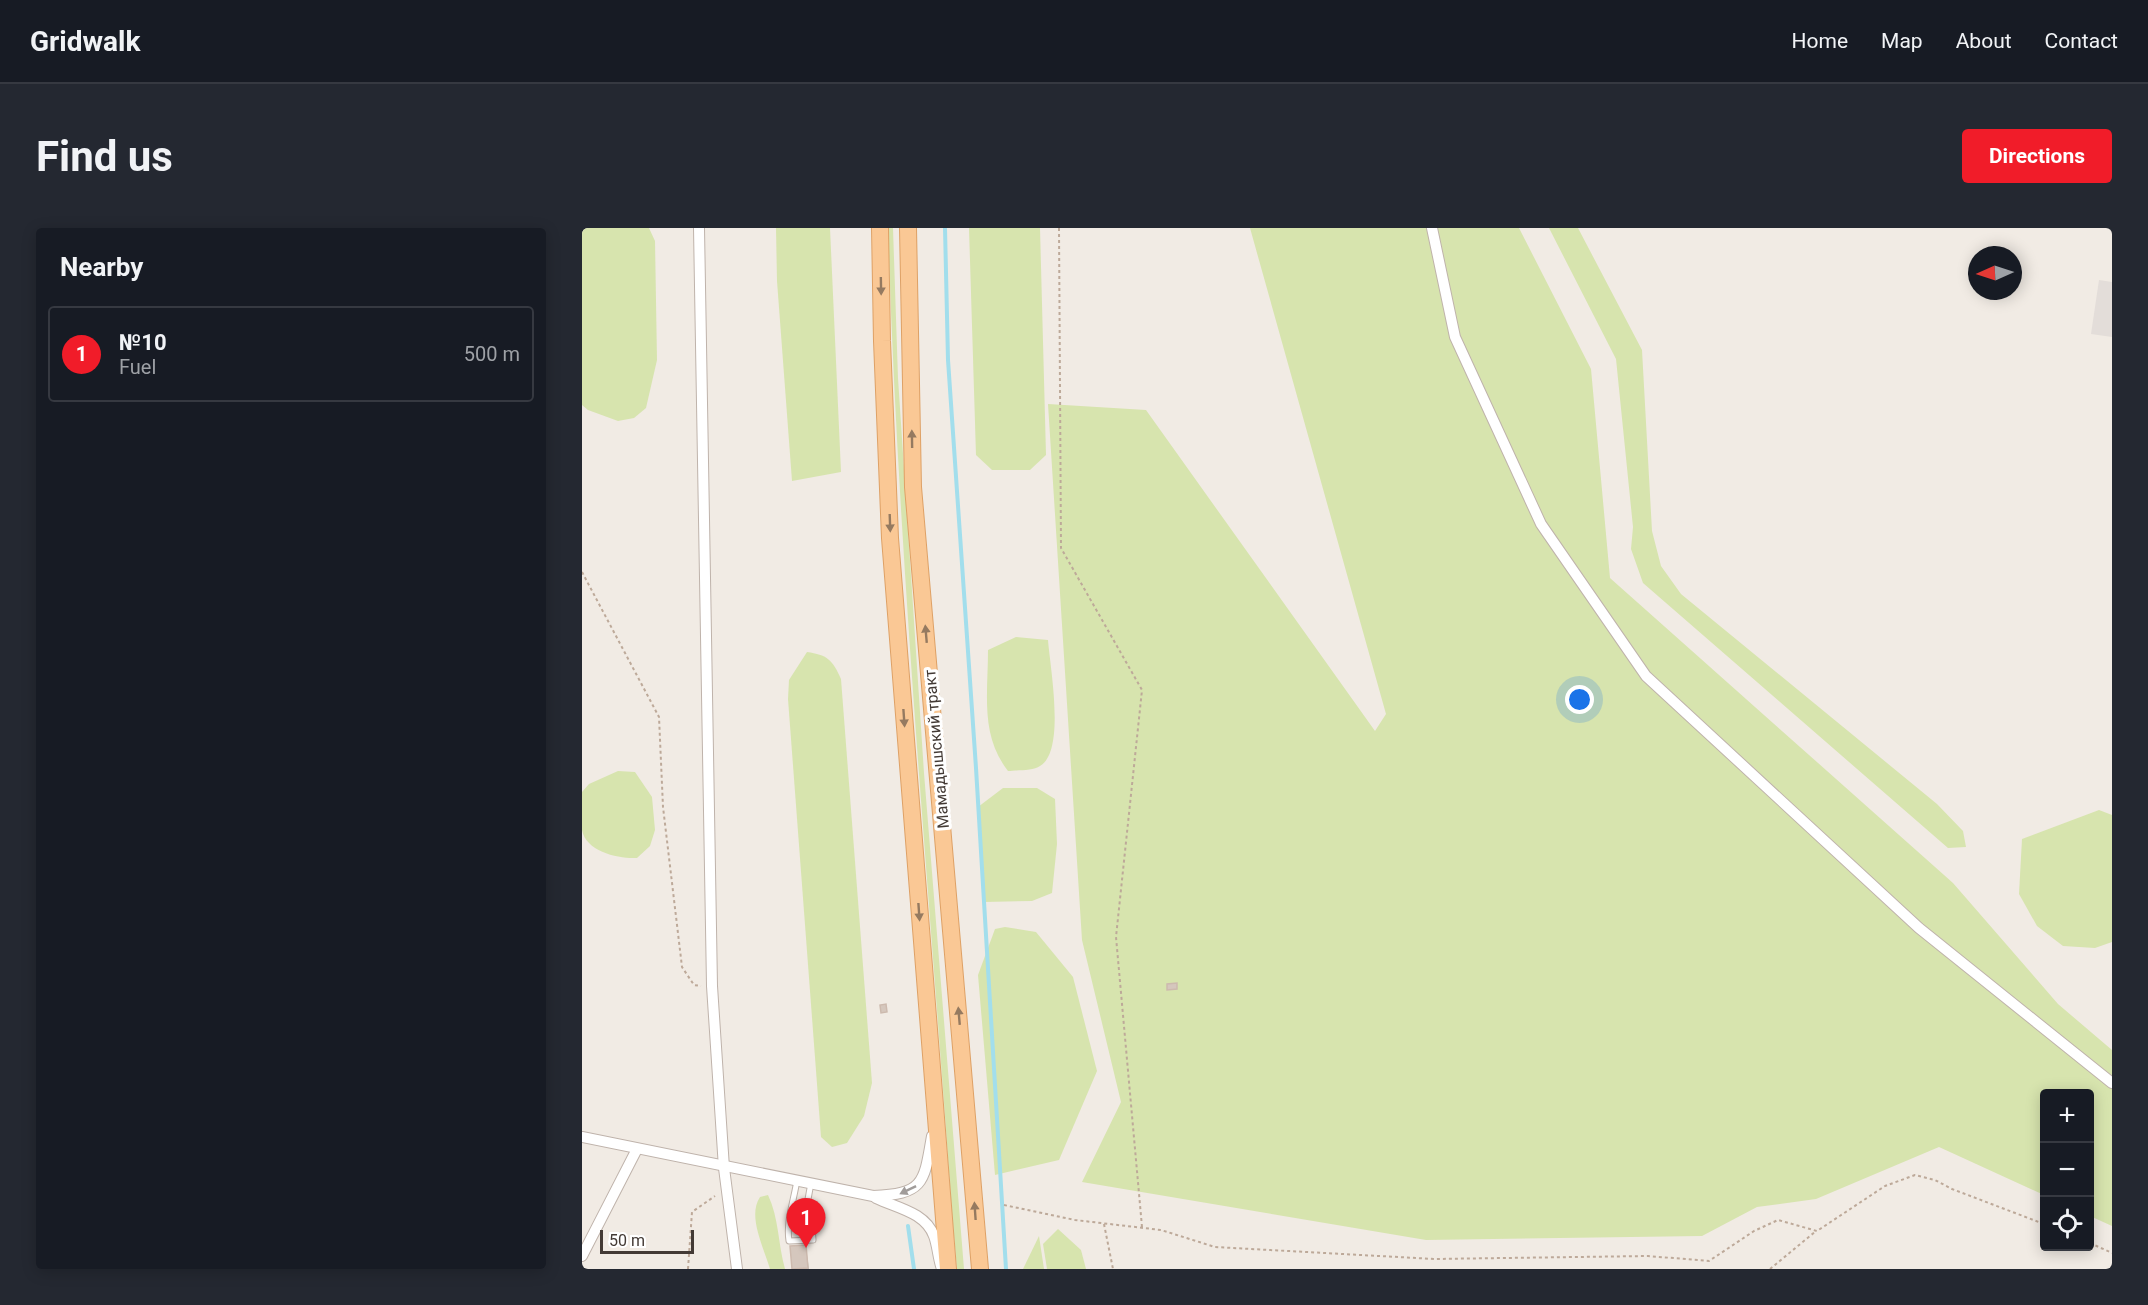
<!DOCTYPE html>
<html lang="en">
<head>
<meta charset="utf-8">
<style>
  body { margin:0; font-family:Roboto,sans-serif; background:#242831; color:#f1f3f6 }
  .controls { position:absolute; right:18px; bottom:18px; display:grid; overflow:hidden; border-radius:6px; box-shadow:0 3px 15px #0003 }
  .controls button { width:54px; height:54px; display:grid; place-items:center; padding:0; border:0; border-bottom:2px solid #363941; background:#171b24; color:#f1f3f6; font:30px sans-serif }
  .compass { position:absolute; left:1386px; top:18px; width:54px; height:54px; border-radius:50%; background:#171b24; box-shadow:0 3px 15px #0003; rotate:267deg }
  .scale { position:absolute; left:18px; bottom:15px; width:94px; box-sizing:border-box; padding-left:6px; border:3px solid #433a35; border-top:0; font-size:16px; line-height:21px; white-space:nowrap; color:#433a35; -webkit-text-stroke:4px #fff; paint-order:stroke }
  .you { position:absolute; left:998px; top:472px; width:21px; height:21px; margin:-15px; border:4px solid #fff; border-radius:50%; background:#1a73e8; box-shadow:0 0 0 9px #1a73e833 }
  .badge { display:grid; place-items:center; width:39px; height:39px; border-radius:50%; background:#f11c29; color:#fff; font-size:20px; font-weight:700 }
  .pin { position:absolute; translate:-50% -50px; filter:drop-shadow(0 2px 3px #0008) }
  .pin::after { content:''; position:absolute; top:32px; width:21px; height:18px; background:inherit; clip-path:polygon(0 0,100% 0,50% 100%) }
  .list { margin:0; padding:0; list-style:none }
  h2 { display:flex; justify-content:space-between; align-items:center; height:78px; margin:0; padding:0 24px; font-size:26px }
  h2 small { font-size:20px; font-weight:400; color:#9ea1a6 }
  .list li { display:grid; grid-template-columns:39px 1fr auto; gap:18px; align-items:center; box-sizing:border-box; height:96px; margin:0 12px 12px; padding:0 12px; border:2px solid #363941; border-radius:6px }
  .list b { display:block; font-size:22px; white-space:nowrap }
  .list p { margin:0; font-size:20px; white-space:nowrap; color:#9ea1a6 }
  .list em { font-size:20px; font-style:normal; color:#9ea1a6 }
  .icon { flex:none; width:33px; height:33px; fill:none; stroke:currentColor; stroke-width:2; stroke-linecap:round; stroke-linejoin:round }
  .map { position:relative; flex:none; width:1530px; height:1041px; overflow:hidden; border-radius:6px }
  header { display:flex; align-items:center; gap:36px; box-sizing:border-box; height:84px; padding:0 30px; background:#171b24; border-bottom:2px solid #363941 }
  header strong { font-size:28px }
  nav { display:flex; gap:33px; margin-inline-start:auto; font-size:21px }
  .intro { display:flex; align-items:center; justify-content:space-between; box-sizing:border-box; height:144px; padding:0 36px }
  h1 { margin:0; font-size:42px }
  .button { padding:15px 27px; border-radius:6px; background:#f11c29; color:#fff; font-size:21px; font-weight:700 }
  main { display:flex; gap:36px; padding:0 36px }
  aside { flex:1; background:#171b24; border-radius:6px; box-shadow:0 3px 15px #0003 }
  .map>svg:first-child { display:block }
  .industrial { fill:#e3ddd9 }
  .green { fill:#d7e4ae }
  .shadow { fill:#0003 }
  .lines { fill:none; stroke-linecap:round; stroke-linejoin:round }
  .stream { stroke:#a2deec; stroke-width:4 }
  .building { fill:#d5c7bd; stroke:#cdbaae; stroke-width:1.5 }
  .lane-casing { stroke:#bfb3ab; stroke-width:7 }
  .street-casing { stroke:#bfb3ab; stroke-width:12 }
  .primary-casing { stroke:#dea166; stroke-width:18 }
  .path { stroke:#bda999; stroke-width:2; stroke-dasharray:3 3; stroke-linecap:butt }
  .lane { stroke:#fff; stroke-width:5 }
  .street { stroke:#fff; stroke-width:10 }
  .primary { stroke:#fac895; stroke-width:16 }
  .oneway { fill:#957a60 }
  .oneway2 { fill:#a19c9a }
  .labels { text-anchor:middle; stroke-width:6; stroke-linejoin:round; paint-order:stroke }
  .street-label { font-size:16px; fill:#433a35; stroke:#fff }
</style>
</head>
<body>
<header>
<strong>Gridwalk</strong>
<nav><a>Home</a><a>Map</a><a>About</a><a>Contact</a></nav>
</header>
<div class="intro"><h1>Find us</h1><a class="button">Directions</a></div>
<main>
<aside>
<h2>Nearby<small></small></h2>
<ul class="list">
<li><span class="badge">1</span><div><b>№10</b><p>Fuel</p></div><em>500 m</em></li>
</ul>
</aside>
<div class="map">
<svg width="1530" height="1041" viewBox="0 0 1530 1041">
  <rect width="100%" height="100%" fill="#f1ebe4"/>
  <path class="industrial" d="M1517,52L1530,54V109L1509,106Z"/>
  <g class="green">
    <path d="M0,0H67L73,13L75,132L64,180L52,190L36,193L6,182L0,177Z"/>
    <path d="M194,0H248L259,244L210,253L195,53Z"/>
    <path d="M306,0H311L316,150L342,545L382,1041H375L370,985C347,657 316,329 306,0Z"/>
    <path d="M387,0H458L464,227L448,242H410L394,227Z"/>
    <path d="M668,0H937L1009,141L1028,350L1371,655L1476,776L1530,822V998L1508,988V866H1462V967L1357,919L1234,971L1175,979L1120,1008L844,1012L500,954L539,874L500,712L466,176L564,182L793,503L804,486Z"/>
    <path d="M967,0H996L1060,122L1070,303L1079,338L1099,366L1355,576L1381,603L1384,619L1366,620L1061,355L1049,321L1051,299L1034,131Z"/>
    <path d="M434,409L466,412C468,439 484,523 458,538C451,543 435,542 426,543C398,507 406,466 406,422Z"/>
    <path d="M225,424C245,427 250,431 259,451L290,855L282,888L265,915L250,919L239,909L206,471L207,452Z"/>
    <path d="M36,543L53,544L70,569L73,602L68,618L55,630C37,631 4,624 0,602C0,590 0,576 0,564L7,556Z"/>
    <path d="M421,560H455L473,571L475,616L470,665L450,673L402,674L396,579Z"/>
    <path d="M1517,582L1530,587V714L1513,720L1481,718L1455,698L1437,666L1440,611Z"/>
    <path d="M423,699L454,704L491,749L515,843L477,932L413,947L396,747L413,701Z"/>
    <path d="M186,967C197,990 196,1016 203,1041H188C182,1020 165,988 178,969Z"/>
    <path d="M476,1001L499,1022L504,1041H465L461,1016Z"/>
    <path d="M457,1008L462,1041H441Z"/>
  </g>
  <path class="shadow" d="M224,1019L227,1041H212L209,1020Z"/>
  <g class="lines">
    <g class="stream">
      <path d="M363,0L366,132L394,540L424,1041"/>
      <path d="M326,998L332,1041"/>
    </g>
  </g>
  <g class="building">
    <path d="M595,755V761L585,762V756Z"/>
    <path d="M304,776L305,784L299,785L298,777Z"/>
    <path d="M224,1017L226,1040L210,1041L208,1018Z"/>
  </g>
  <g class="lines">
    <defs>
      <path id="lane" d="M215,952C212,972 204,993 207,1013L231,1012L230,999L224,982L229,955"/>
      <g id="street">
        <path d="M117,0L130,758L142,940L155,1041"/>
        <path d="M850,0L873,109L959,296L1064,448L1337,700L1530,855"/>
        <path d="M0,909L291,968C342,966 342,955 350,908"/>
        <path d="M294,970C315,980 343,984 352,1008C356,1019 356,1030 360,1041"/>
        <path d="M0,1028L55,921"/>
      </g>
      <g id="primary">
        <path d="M298,0L300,113L308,310L366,1041"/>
        <path d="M326,0L331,259L398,1041"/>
      </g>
    </defs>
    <use href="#lane" class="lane-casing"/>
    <use href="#street" class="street-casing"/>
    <use href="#primary" class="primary-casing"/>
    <g class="path">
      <path d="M477,0L479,320L560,462L534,709L560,999"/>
      <path d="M0,344L77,489L81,579L100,739L112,757L119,758"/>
      <path d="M422,977L493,992L579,1002L633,1019L852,1031L1066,1028L1127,1033L1172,1003L1196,992L1235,1003L1303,958L1333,947L1353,952L1370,961L1462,996"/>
      <path d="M522,996L531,1041"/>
      <path d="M1508,1015L1530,1025"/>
      <path d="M106,1041L110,984L133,968"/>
      <path d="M1188,1041L1234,1003"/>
    </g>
    <use href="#lane" class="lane"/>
    <use href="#street" class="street"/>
    <use href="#primary" class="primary"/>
  </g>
  <defs><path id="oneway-solid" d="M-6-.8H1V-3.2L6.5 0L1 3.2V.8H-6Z" transform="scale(1.5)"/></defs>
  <g class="oneway">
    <use href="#oneway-solid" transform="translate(299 58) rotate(89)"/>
    <use href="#oneway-solid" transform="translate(330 211) rotate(-91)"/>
    <use href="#oneway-solid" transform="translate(308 295) rotate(88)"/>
    <use href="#oneway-solid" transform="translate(344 406) rotate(-95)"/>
    <use href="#oneway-solid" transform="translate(322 490) rotate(86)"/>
    <use href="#oneway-solid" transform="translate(337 684) rotate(86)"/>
    <use href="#oneway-solid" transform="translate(377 788) rotate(-95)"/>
    <use href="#oneway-solid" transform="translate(393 983) rotate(-94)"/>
  </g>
  <use class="oneway2" href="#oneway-solid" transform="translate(326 962) rotate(154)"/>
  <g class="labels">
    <g class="street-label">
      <text transform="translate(354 521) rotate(-95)" y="6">Мамадышский тракт</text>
    </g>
  </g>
</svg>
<div class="controls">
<button>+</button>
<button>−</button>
<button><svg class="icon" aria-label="locate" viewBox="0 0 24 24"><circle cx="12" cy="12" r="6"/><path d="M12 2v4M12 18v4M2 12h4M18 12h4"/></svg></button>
</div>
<svg class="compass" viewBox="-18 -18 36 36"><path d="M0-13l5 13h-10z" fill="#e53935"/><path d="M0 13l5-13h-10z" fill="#9ea1a6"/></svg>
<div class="scale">50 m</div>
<div class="you"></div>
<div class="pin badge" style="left:224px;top:1020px">1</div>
</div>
</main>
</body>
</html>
